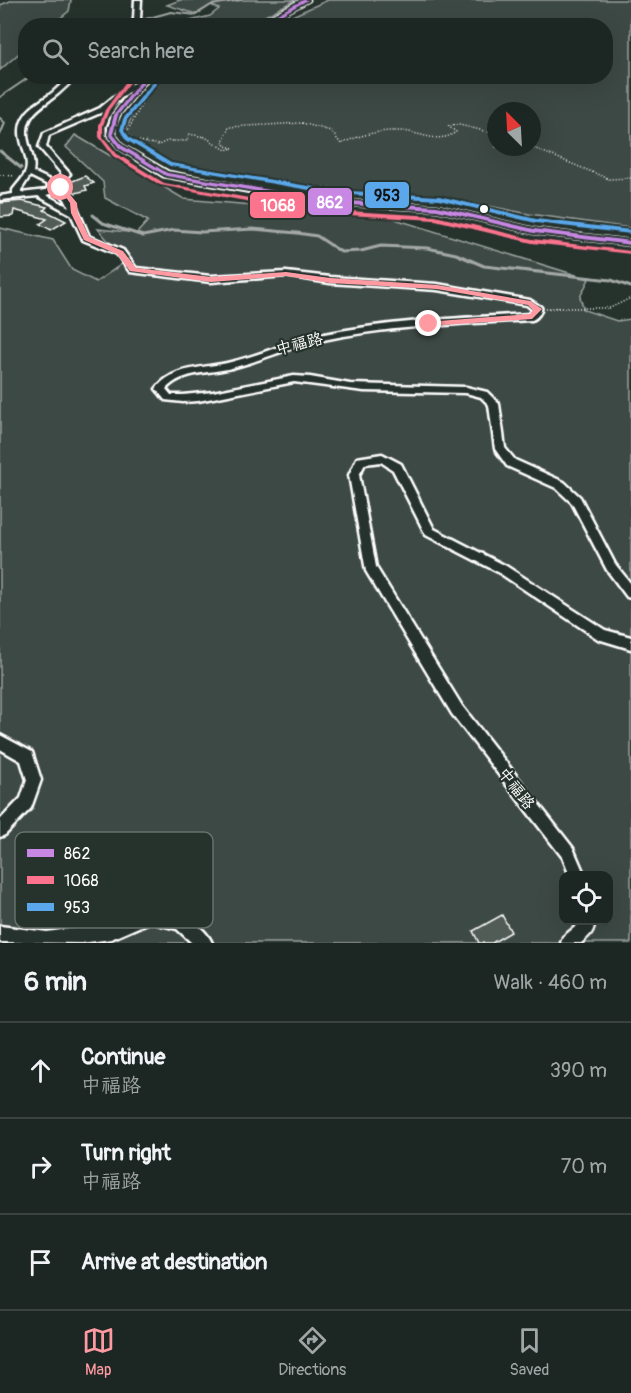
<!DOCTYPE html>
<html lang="en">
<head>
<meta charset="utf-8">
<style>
  body { margin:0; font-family:Pangolin,"LXGW WenKai TC",sans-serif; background:#29322f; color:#f1f3f6 }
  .controls { position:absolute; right:18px; bottom:18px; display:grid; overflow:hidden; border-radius:12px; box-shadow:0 6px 24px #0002 }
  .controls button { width:54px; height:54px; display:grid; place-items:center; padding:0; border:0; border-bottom:2px solid #3a4340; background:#1c2622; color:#f1f3f6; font:30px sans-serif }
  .compass { position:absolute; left:487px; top:102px; width:54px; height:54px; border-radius:50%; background:#1c2622; box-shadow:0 6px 24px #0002; rotate:336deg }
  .stop { position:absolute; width:18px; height:18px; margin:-14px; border:4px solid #ff9aa2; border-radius:50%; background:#fff }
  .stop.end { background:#ff9aa2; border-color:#fff; box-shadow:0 2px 6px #0008 }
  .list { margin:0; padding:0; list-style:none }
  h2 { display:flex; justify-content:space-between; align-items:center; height:78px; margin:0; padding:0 24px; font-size:26px }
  h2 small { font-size:20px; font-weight:400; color:#a0a5a5 }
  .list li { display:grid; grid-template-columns:39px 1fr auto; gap:18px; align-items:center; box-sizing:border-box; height:96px; padding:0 24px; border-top:2px solid #3a4340 }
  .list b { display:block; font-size:22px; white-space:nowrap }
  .list p { margin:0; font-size:20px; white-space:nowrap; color:#a0a5a5 }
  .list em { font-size:20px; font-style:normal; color:#a0a5a5 }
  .icon { flex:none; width:33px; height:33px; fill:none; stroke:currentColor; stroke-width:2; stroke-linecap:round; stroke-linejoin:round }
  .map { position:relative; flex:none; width:631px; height:943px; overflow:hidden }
  .search { position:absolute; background:#1c2622; box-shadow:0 6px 24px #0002; left:18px; right:18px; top:18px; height:66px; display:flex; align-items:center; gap:15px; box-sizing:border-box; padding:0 21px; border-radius:24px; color:#a0a5a5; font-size:22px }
  .sheet { height:366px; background:#1c2622 }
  nav { display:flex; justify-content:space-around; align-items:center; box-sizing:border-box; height:84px; border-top:2px solid #3a4340; background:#1c2622; font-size:16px; color:#a0a5a5 }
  nav a { display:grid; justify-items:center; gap:3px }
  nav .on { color:#ff9aa2 }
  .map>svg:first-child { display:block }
  .green { fill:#3e4944; stroke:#9ea4a2; stroke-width:1.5; fill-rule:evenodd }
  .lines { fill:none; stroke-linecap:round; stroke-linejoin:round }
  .stream-far1 { stroke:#a4a9a7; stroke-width:2 }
  .stream { stroke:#a4a9a7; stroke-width:3 }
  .building { fill:#515c57; stroke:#fff; stroke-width:1.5 }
  .street-casing { stroke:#fff; stroke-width:5 }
  .path { stroke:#fff; stroke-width:1.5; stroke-dasharray:1 2; stroke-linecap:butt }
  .street { fill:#26332d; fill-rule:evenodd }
  .bus-1-casing { stroke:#26332d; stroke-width:4 }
  .bus-2-casing { stroke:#26332d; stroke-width:4 }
  .bus-3-casing { stroke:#26332d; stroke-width:4 }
  .bus-1 { fill:#c787e3; fill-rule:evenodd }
  .bus-2 { fill:#fc738d; fill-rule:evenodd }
  .bus-3 { fill:#5aa8eb; fill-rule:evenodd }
  .route { fill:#ff9aa2 }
  .bus-dot { fill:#fff; stroke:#26332d; stroke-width:2 }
  .labels { text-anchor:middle; stroke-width:4.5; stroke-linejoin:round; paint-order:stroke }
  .street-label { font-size:16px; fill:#fff; stroke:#26332d }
  .key { fill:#26332d; stroke:#67706c; stroke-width:1.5 }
  .key-label { font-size:16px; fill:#fff }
  .line-badge { stroke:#26332d; stroke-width:2 }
  .badge-label { font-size:16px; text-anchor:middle; font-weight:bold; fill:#fff }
  .pale-badge-label { font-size:16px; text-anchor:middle; font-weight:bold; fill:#111 }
</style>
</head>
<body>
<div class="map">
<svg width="631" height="943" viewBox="0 0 631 943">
  <rect width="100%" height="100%" fill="#26332d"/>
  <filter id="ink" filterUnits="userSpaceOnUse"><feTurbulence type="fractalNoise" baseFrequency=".0167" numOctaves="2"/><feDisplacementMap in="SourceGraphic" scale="12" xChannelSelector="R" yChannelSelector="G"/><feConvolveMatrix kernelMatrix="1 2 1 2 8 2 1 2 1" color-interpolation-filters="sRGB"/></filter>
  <g filter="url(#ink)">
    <g class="green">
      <path d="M13,0H71L69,11L52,25L26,26L25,48L0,70V5Z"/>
      <path d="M180,0H295L265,16L237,25H174L210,16L219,9L211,5L196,14L167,5Z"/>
      <path d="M328,0H631V228L529,214L448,198L342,190L179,167L153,154L124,133L142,95L160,77H229L240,80L242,76H606V26L272,25ZM496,111H532V147H496Z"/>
      <path d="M75,135L184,199L388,217L589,279L580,297L584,310L617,321L631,319V943H0V228L53,240L72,270L96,282L126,261L98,229L137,233L148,221L105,198L103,182L66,147ZM564,876H608V920H564Z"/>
    </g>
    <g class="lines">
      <g class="stream-far1">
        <path d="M138,21L171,12L196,15L211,5L241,0"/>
        <path d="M0,97L31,76"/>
        <path d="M0,118L5,123L0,135"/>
      </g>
      <g class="stream">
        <path d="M0,151L21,168"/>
        <path d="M93,215L103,223L143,236L174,230L202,232L253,229L297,233L317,236L341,252L361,251L381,246L427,248L456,254L484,266L611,280L631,287"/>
      </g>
    </g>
    <g class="building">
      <path d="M85,176L94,183L85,186L87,190L76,193L65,184Z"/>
      <path d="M22,201L47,207L44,210L66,221L51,230L40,224L47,219L14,210L13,216L0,217V203Z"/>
      <path d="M502,915L511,932L492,943H479L473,931Z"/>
    </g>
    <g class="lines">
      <defs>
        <g id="street">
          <path d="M135,0H141L140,19L135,26H130L134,19Z"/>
          <path d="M302,0H309L261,26H254Z"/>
          <path d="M69,76H76C71,82 65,88 59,93C44,106 26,112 27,135C28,148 36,159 33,172L54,182L62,174L39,147L44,133L100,108L126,87L141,80L143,76H150L119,115L114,127V134L123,146L168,172L279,193L331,200L437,206L534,229L631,241V245L534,233L437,210L331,204L279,197L163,176L119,148L108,134V127L113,115L135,87L105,111L49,135L46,147L70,174L59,185L73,198L89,236L123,250L136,268L211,276L286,272L330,277L437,284L530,300L541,307C543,311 536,319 532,320C460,324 388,326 318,341C289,347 263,360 235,367C212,374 183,370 166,389L171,395H183L213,392L294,376L310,377L350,384L466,387L487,392L499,404L505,448L515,460L564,482L580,497L615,564L631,584V598L627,597L607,570L572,503L556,488L507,466L495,449L489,405L481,397L466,393L364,391L294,382L198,401L183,402L165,400L156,389C173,365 205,369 231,362C261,355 289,341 319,335C388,321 459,318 529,314L533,310L527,305L437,290L330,283L286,276L211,282L130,272L117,254L83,240L71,214L38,196L0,200V196L13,194V190C17,184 24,178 26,171C31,154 12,137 24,117C30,106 43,100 52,93C58,88 64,82 69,76ZM30,176L50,186L46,190L21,193V190ZM55,189L65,199L69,207L46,195L51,194Z"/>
          <path d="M382,454L401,464L434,529L506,566L605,630L631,637V649L598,639L498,572L426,535L393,470L381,462L365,464L359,475L376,567L462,706L573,848L585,876H570L563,858L452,714L366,571L349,475L357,458Z"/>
          <path d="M0,735L32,752L41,780L31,808L5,835L0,837V820L21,798L27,780L21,761L0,749Z"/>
          <path d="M150,906C171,912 202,920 212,943H192L177,929L150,922L111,939L81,943L0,942V926L47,932L111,923Z"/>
          <path d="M578,920H594C595,932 589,936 581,943H561L563,937L579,924Z"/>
        </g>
      </defs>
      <use href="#street" class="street-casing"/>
      <g class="path">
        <path d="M531,147L609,179L631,178"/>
        <path d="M141,148L127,132L153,83"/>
        <path d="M148,153L139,141L159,145L167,141H187L189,134L205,137L226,150L233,148L225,146L223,141L229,127L302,123L331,131L341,144C359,135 380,130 401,131C421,132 437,145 456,132L448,126L460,125L496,134"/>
        <path d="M0,175L15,176"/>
        <path d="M546,308H610L631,298"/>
      </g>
      <use href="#street" class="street"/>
      <defs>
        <g id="bus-1">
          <path d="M303,0H308L261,26H255Z"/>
          <path d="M144,76H149L118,115L113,134L123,146L167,173L331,200L437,206L534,229L631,241V245L534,233L437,210L331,204L166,176L119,148L109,134L114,115Z"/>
        </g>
        <path id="bus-2" d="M130,76H135L109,110L103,125V137L117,154L164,183L277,203L330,210L435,216L532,239L630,251L631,254L532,243L435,220L330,214L277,207L160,185L113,156L99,137V125L105,110Z"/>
        <path id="bus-3" d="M153,82L157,83L127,120L124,130L130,138L171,163L332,190L439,196L536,219L631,230V234L536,223L439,200L332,194L170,166L126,140L120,130L123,119Z"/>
      </defs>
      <use href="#bus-1" class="bus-1-casing"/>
      <use href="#bus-2" class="bus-2-casing"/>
      <use href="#bus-3" class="bus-3-casing"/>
      <use href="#bus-1" class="bus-1"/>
      <use href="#bus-2" class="bus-2"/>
      <use href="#bus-3" class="bus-3"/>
    </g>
  </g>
  <path class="route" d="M58,186H63L77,203L78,213L89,237L123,251L136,268L211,277L286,272L330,278L437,285L530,301L542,309L532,319L429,326L426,325V322L530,314L533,310L528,305L437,289L330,283L286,276L211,282L130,271L117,254L84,240L71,213L70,203Z"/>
  <circle class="bus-dot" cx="484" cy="209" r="5"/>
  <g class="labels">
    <g class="street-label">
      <text transform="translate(299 343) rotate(-14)" y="6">中福路</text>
      <text transform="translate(517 788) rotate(52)" y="6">中福路</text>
    </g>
  </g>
  <rect x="15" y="832" width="198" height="96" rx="9" class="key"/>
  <rect x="27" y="849" width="27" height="8" fill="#c787e3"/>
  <rect x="27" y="876" width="27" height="8" fill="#fc738d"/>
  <rect x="27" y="903" width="27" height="8" fill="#5aa8eb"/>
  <g class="key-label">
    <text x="64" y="859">862</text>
    <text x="64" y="886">1068</text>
    <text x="64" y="913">953</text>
  </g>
  <g class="line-badge">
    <rect x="364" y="181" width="46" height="28" rx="6" fill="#5aa8eb"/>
    <rect x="307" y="187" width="46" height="29" rx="6" fill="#c787e3"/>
    <rect x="249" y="191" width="57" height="28" rx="6" fill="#fc738d"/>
  </g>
  <g class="badge-label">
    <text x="330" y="208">862</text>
    <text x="278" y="211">1068</text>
  </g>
  <g class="pale-badge-label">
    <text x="387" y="201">953</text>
  </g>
</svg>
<div class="controls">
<button><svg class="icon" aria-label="locate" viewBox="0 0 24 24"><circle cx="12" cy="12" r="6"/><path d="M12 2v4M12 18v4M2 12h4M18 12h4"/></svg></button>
</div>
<svg class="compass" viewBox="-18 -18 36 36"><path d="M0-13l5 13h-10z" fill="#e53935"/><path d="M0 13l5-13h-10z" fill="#a0a5a5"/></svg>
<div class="stop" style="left:61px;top:188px"></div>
<div class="stop end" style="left:429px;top:324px"></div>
<div class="search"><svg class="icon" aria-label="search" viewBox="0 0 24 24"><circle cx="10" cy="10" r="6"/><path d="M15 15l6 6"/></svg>Search here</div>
</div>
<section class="sheet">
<h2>6 min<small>Walk · 460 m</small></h2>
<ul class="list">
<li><svg class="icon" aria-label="ahead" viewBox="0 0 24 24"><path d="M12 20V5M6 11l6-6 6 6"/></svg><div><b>Continue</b><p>中福路</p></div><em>390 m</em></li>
<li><svg class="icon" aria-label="right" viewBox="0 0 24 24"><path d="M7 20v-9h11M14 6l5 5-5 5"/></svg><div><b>Turn right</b><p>中福路</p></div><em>70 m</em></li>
<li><svg class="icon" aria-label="arrive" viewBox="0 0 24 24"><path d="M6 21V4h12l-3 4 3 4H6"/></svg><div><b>Arrive at destination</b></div></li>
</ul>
</section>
<nav>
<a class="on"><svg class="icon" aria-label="map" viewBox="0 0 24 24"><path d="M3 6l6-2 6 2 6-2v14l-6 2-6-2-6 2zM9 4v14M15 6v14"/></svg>Map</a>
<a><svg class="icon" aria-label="directions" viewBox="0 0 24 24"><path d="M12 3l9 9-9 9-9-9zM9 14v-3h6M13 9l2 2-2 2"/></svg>Directions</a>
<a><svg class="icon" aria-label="saved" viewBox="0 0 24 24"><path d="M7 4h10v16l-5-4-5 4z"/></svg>Saved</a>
</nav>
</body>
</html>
